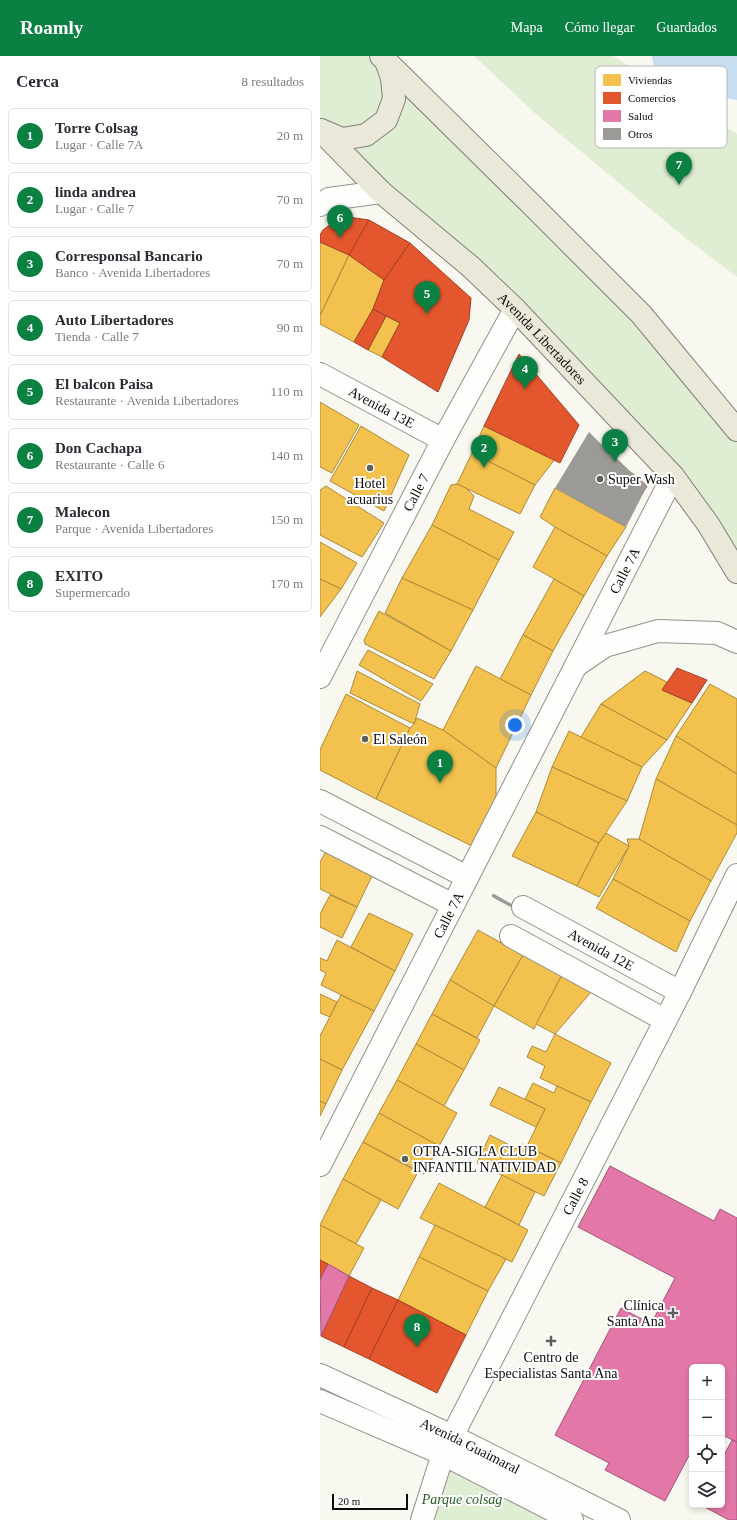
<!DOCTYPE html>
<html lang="es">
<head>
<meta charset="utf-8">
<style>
  body { margin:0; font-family:"Times New Roman",serif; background:#f7f7f7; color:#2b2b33 }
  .controls { position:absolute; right:12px; bottom:12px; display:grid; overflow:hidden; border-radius:6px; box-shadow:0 2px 6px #0003 }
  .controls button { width:36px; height:36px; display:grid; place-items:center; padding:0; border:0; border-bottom:1px solid #e1e1e2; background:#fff; color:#2b2b33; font:20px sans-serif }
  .scale { position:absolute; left:12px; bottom:10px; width:76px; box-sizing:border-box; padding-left:4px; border:2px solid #0b0b0b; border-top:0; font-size:11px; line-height:14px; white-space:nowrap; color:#0b0b0b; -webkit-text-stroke:3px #fff; paint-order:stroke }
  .you { position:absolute; left:195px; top:669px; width:14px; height:14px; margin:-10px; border:3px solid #fff; border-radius:50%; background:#1a73e8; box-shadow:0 0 0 6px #1a73e833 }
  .badge { display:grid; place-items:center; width:26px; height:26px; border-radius:50%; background:#0b8043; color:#fff; font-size:13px; font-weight:700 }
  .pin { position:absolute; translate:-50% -33px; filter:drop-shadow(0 1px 2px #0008) }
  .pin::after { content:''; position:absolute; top:21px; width:14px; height:12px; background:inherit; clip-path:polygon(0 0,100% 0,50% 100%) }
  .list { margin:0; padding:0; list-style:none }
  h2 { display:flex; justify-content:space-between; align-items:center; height:52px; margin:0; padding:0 16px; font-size:17px }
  h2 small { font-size:13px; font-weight:400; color:#7c7c81 }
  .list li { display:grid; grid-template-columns:26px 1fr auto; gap:12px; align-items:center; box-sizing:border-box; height:56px; margin:0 8px 8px; padding:0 8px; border:1px solid #e1e1e2; border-radius:6px }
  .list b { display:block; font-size:15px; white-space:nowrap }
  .list p { margin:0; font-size:13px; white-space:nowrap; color:#7c7c81 }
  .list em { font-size:13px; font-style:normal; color:#7c7c81 }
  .icon { flex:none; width:22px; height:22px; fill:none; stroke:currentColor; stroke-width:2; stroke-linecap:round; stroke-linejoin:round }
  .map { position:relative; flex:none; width:417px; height:1464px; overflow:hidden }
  header { display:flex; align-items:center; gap:24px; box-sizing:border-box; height:56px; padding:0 20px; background:#0b8043; color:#fff }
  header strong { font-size:19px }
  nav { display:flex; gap:22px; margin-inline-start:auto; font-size:14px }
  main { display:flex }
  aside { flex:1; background:#fff }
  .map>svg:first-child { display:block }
  .green { fill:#dfedd2 }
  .homes { fill:#f2c14e; stroke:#ad8a3a }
  .shops { fill:#e4572e; stroke:#a34024 }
  .health { fill:#e377a8; stroke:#a25779 }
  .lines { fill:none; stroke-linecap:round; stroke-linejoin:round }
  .river { stroke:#c9ddf0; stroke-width:46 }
  .building { fill:#9c9a96 }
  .minor-casing { stroke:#92928e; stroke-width:24 }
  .major-casing { stroke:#7f7f7b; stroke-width:24 }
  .minor { stroke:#fefefd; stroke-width:22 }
  .major { stroke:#eae8d9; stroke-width:22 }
  .poi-dot { fill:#5e5e5b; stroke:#fff; stroke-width:1.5 }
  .labels { text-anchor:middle; stroke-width:4; stroke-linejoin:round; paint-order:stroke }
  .street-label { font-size:14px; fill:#0b0b0b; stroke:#fff }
  .poi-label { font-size:14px; fill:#0b0b0b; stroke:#fff; text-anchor:start }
  .park-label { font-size:14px; font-style:italic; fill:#265c22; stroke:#fff }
  .key { fill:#fff; stroke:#b6b6b6; stroke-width:1 }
  .key-label { font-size:11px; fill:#0b0b0b }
</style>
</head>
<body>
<header>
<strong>Roamly</strong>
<nav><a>Mapa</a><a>Cómo llegar</a><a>Guardados</a></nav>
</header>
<main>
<aside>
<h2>Cerca<small>8 resultados</small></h2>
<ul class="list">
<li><span class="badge">1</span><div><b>Torre Colsag</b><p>Lugar · Calle 7A</p></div><em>20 m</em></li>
<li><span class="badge">2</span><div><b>linda andrea</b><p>Lugar · Calle 7</p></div><em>70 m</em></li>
<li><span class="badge">3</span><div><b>Corresponsal Bancario</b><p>Banco · Avenida Libertadores</p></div><em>70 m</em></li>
<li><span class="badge">4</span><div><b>Auto Libertadores</b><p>Tienda · Calle 7</p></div><em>90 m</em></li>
<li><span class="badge">5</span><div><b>El balcon Paisa</b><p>Restaurante · Avenida Libertadores</p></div><em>110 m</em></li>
<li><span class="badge">6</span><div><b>Don Cachapa</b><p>Restaurante · Calle 6</p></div><em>140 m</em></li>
<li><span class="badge">7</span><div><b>Malecon</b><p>Parque · Avenida Libertadores</p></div><em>150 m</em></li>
<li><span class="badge">8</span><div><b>EXITO</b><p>Supermercado</p></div><em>170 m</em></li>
</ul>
</aside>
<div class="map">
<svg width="417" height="1464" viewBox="0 0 417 1464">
  <rect width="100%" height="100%" fill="#f9f8f0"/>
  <g class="green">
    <path d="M0,0H53L72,43L46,77L0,68Z"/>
    <path d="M154,0H293L383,58L417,78V221L363,180L217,59Z"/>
    <path d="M77,21L315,261L417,382V508L358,418L22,88L48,85Z"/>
    <path d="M129,1412L231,1464H113Z"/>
  </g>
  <g class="homes">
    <path d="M0,186L29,199L0,260Z"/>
    <path d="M29,199L64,224L53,253L34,286L0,268V260Z"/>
    <path d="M66,260L80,267L62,301L48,294Z"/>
    <path d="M0,346L39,369L12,417L0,411Z"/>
    <path d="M41,370L89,399L64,455L10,425Z"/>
    <path d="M164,370L235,403L215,429L152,397Z"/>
    <path d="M152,397L215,429L200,458L137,428Z"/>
    <path d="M137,428L146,432L154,440L149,453L194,476L179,504L112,469L131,429Z"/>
    <path d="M6,430L64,467L42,501L0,479V434Z"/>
    <path d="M235,432L306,471L287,500L235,471L220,461Z"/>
    <path d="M112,469L179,504L153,554L82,522Z"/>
    <path d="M235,471L287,500L264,540L213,511Z"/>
    <path d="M0,486L37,507L21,533L0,523Z"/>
    <path d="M82,522L153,554L131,595L65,557Z"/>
    <path d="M0,523L21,533L0,561Z"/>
    <path d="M234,523L264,540L233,595L203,579Z"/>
    <path d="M59,555L131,595L114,623L45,588L44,584Z"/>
    <path d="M203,579L233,595L211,639L180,623Z"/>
    <path d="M48,594L113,628L101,645L39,609Z"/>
    <path d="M156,610L211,639L176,712L123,674Z"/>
    <path d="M37,615L100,648L94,668L30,637Z"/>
    <path d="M325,615L347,626L342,634L372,647L347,684L281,648Z"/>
    <path d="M390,628L417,643V718L356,680Z"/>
    <path d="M26,638L90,672L56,743L0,714V694Z"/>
    <path d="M281,648L347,684L322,711L261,681Z"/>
    <path d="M97,662L123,674L176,712V752L154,791L56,743L90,672L94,668Z"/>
    <path d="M249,675L322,711L307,745L232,711Z"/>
    <path d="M356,680L417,718V769L336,723Z"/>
    <path d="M232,711L307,745L279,787L216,756Z"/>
    <path d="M336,723L417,769V777L391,825L319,783Z"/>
    <path d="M216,756L279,787L257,830L192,800Z"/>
    <path d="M286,777L309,790L279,841L257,830L279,787Z"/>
    <path d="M307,783H319L391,825L370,865L293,823L309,790Z"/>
    <path d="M9,790L56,812L37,851L0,833V806Z"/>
    <path d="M293,823L370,865L356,896L276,852Z"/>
    <path d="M10,839L37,851L22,882L0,871V858Z"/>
    <path d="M49,857L93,878L75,915L31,891Z"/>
    <path d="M158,874L203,899L174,950L130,924Z"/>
    <path d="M17,884L75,915L54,955L1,929L6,917L0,914V902L7,905Z"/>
    <path d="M203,899L242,919L214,973L174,950Z"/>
    <path d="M242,919L272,935L235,978L216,968Z"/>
    <path d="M130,924L174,950L157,982L112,958Z"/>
    <path d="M0,938L17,946L10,961L0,957Z"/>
    <path d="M21,939L54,955L22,1014L0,1003V980Z"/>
    <path d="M112,958L160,984L144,1014L96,988Z"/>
    <path d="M235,978L291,1007L271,1046L220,1022L225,1010L207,1001L212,990L226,996Z"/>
    <path d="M96,988L144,1014L124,1050L77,1024Z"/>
    <path d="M0,1003L22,1014L6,1048L0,1045Z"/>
    <path d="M77,1024L137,1057L119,1090L59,1057Z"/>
    <path d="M213,1027L234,1037L237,1030L271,1046L241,1107L207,1090L225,1053L205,1043Z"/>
    <path d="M179,1031L225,1053L216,1071L170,1049Z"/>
    <path d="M0,1045L6,1048L0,1060Z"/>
    <path d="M59,1057L119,1090L104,1118L43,1086Z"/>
    <path d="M170,1079L199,1094L202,1088L241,1107L224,1140L157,1107Z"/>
    <path d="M43,1086L98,1116L78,1153L23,1123Z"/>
    <path d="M182,1119L215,1136L199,1169L165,1151Z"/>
    <path d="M23,1123L61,1144L36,1188L0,1169Z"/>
    <path d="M119,1127L208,1174L192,1206L100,1162Z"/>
    <path d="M0,1169L44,1192L29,1220L0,1204Z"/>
    <path d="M115,1169L186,1203L168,1235L99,1201Z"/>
    <path d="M99,1201L168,1235L146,1279L78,1244Z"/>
  </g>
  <g class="shops">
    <path d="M21,160L49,164L29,199L0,186V179L3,174Z"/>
    <path d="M49,164L90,187L64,224L29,199Z"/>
    <path d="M90,187L151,242L149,264L118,336L62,301L80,267L53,253L64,224Z"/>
    <path d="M53,253L66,260L48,294L34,286Z"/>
    <path d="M199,298L259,369L240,407L164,370Z"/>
    <path d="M292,399L307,413L301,426L288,413Z"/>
    <path d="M312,417L327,430L319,443L305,432Z"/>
    <path d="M357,612L387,624L372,647L342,634Z"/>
    <path d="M0,1204L8,1208L0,1224Z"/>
    <path d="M29,1220L52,1232L24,1291L1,1280Z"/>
    <path d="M52,1232L78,1244L49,1303L24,1291Z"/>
    <path d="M78,1244L146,1279L117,1337L49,1303Z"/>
  </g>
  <g class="health">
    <path d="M290,1110L394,1165L400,1153L417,1162V1386L402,1379V1311H372V1394L345,1445L285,1414L289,1407L235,1379L301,1252L331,1268L355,1222L258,1171Z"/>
    <path d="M8,1208L29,1220L1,1280L0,1224Z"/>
    <path d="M412,1384L417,1386V1464H409L381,1449H402V1403Z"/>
  </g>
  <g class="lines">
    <path class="river" d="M355,0L360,4L417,21"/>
  </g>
  <g class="building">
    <path d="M269,376L292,399L327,430L306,471L235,432Z"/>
    <path d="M172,838H174L238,874L237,876L172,841Z"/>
  </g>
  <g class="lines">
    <defs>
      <g id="minor">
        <path d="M0,149L9,143L61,136"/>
        <path id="s1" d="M0,318L123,384"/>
        <path d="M257,609L285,590L338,575L397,577L417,586"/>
        <path id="s2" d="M0,621L123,384L195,253"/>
        <path d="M0,745L147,821"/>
        <path d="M0,781L133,849"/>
        <path id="s3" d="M203,851L360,936"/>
        <path d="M191,880L345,964"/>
        <path id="s4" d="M0,1109L353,420"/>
        <path id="s5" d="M0,1319L132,1380L299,1464"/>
        <path d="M0,1345L123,1398L252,1464"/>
        <path id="s6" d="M102,1464L123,1398L360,936L417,819"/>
      </g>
      <g id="major">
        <path d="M61,0L210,147L321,258L417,374"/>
        <path id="s7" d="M0,74L61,136L151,211L195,253L353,420L388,468L417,516"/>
        <path d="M1,74L22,83L46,79L66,64L74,43L72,22L66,5"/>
      </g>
    </defs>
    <use href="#minor" class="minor-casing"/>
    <use href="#major" class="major-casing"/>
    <use href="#minor" class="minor"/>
    <use href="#major" class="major"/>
  </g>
  <g class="poi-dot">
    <circle cx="50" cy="412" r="4"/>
    <circle cx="280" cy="423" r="4"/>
    <circle cx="45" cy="683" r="4"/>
    <circle cx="85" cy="1103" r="4"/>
    <path d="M351 1251h4v4h4v4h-4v4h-4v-4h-4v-4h4z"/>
    <path d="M229 1279h4v4h4v4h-4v4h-4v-4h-4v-4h4z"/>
  </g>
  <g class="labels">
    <g class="street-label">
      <text dy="5" stroke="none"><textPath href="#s7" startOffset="305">Avenida Libertadores</textPath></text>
      <text dy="5" stroke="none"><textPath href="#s1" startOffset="70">Avenida 13E</textPath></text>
      <text dy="5" stroke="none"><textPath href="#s2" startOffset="208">Calle 7</textPath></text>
      <text dy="5" stroke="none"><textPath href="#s4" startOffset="668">Calle 7A</textPath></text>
      <text dy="5" stroke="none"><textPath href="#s4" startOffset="281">Calle 7A</textPath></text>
      <text dy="5" stroke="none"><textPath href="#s3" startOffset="89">Avenida 12E</textPath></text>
      <text dy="5" stroke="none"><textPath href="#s6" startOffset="359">Calle 8</textPath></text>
      <text dy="5" stroke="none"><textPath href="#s5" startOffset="166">Avenida Guaimaral</textPath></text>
    </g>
    <g class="poi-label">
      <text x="288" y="428">Super Wash</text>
      <text x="50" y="432" text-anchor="middle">Hotel<tspan x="50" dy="16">acuarius</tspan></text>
      <text x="53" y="688">El Saleón</text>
      <text x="93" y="1100">OTRA-SIGLA CLUB<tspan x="93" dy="16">INFANTIL NATIVIDAD</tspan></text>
      <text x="344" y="1254" text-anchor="end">Clínica<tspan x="344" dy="16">Santa Ana</tspan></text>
      <text x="231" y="1306" text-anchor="middle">Centro de<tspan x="231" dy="16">Especialistas Santa Ana</tspan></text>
    </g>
    <g class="park-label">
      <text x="142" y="1448">Parque colsag</text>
    </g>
  </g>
  <rect x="275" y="10" width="132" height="82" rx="6" class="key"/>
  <rect x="283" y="18" width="18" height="12" fill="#f2c14e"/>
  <rect x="283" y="36" width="18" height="12" fill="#e4572e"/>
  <rect x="283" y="54" width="18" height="12" fill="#e377a8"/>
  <rect x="283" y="72" width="18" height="12" fill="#9c9a96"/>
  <g class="key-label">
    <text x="308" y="28">Viviendas</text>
    <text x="308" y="46">Comercios</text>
    <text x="308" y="64">Salud</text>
    <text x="308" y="82">Otros</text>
  </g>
</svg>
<div class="controls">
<button>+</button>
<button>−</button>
<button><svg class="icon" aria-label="locate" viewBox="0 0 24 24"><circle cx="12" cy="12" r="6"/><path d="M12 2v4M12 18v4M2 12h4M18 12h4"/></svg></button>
<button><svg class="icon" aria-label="layers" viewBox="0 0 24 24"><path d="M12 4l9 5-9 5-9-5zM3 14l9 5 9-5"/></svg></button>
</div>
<div class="scale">20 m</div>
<div class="you"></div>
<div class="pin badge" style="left:120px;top:727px">1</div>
<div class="pin badge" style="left:164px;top:412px">2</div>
<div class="pin badge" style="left:295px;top:406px">3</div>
<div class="pin badge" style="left:205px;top:333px">4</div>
<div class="pin badge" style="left:107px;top:258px">5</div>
<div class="pin badge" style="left:20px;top:182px">6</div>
<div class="pin badge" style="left:359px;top:129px">7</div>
<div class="pin badge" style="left:97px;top:1291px">8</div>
</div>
</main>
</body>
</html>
